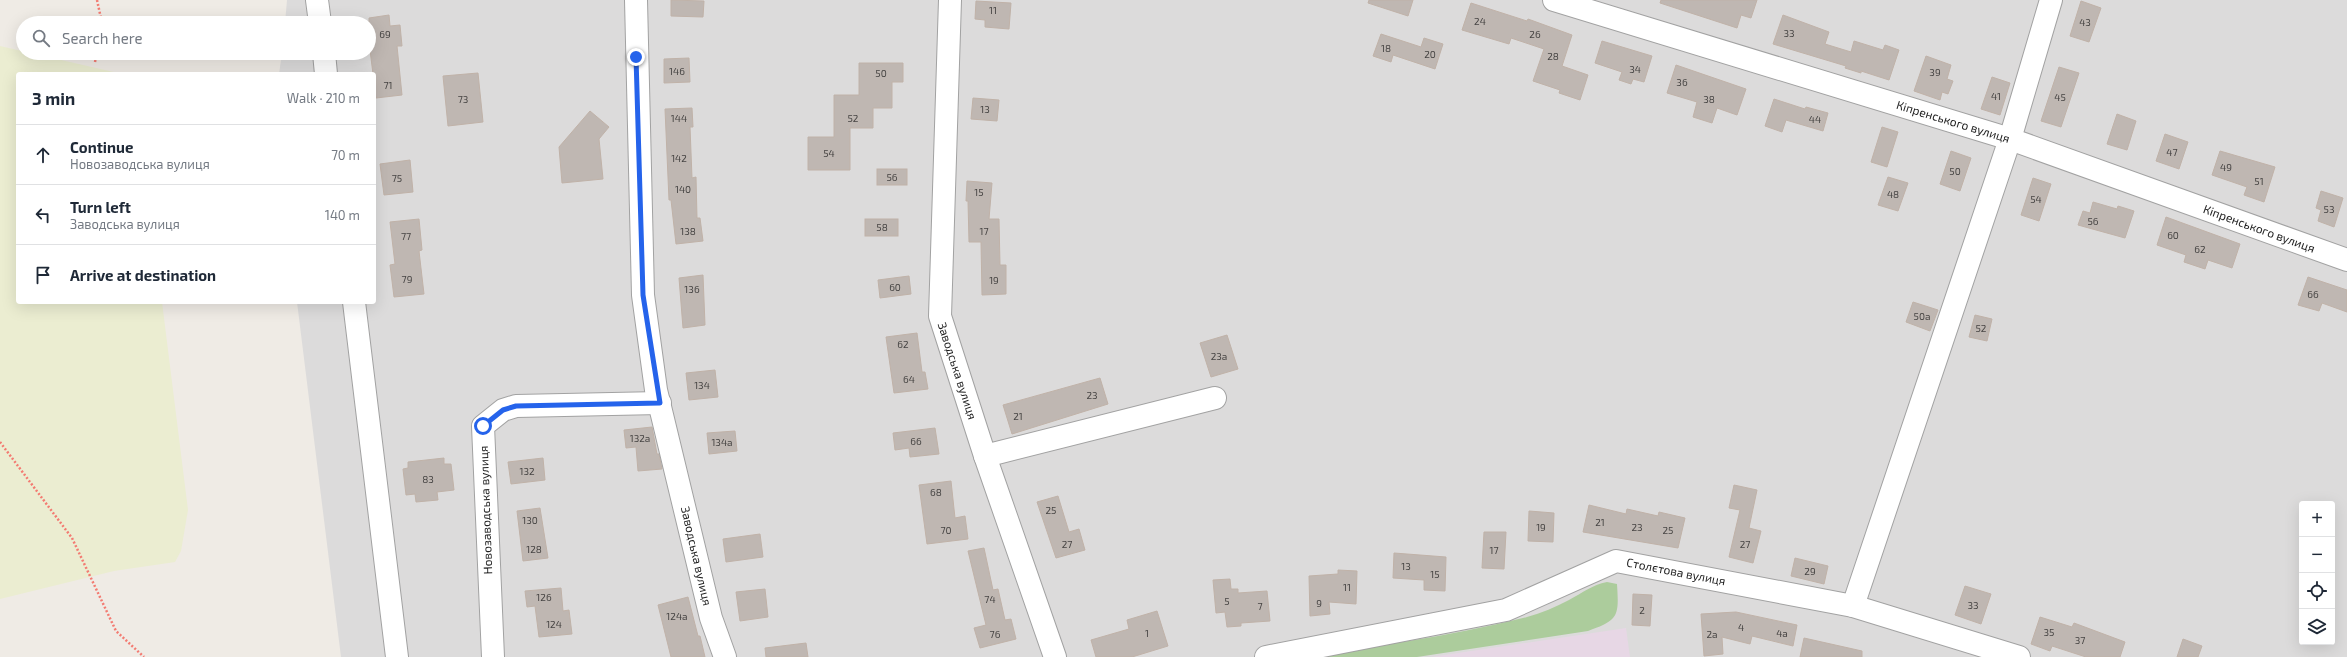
<!DOCTYPE html>
<html lang="en">
<head>
<meta charset="utf-8">
<style>
  body { margin:0; font-family:"Exo 2",sans-serif; background:#f2f2f3; color:#1f2937 }
  .controls { position:absolute; right:12px; bottom:12px; display:grid; overflow:hidden; border-radius:4px; box-shadow:0 4px 16px #0002 }
  .controls button { width:36px; height:36px; display:grid; place-items:center; padding:0; border:0; border-bottom:1px solid #e0e1e3; background:#fff; color:#1f2937; font:20px sans-serif }
  .stop { position:absolute; width:12px; height:12px; margin:-9px; border:3px solid #2563eb; border-radius:50%; background:#fff }
  .stop.end { background:#2563eb; border-color:#fff; box-shadow:0 1px 4px #0008 }
  .list { margin:0; padding:0; list-style:none }
  h2 { display:flex; justify-content:space-between; align-items:center; height:52px; margin:0; padding:0 16px; font-size:17px }
  h2 small { font-size:13px; font-weight:400; color:#747a83 }
  .list li { display:grid; grid-template-columns:26px 1fr auto; gap:12px; align-items:center; box-sizing:border-box; height:60px; padding:0 16px; border-top:1px solid #e0e1e3 }
  .list b { display:block; font-size:15px; white-space:nowrap }
  .list p { margin:0; font-size:13px; white-space:nowrap; color:#747a83 }
  .list em { font-size:13px; font-style:normal; color:#747a83 }
  .icon { flex:none; width:22px; height:22px; fill:none; stroke:currentColor; stroke-width:2; stroke-linecap:round; stroke-linejoin:round }
  .map { position:relative; flex:none; width:2347px; height:657px; overflow:hidden }
  .search { position:absolute; background:#fff; box-shadow:0 4px 16px #0002; left:16px; top:16px; width:360px; height:44px; display:flex; align-items:center; gap:10px; box-sizing:border-box; padding:0 14px; border-radius:22px; color:#747a83; font-size:15px }
  .panel { position:absolute; background:#fff; box-shadow:0 4px 16px #0002; left:16px; top:72px; width:360px; height:232px; border-radius:4px }
  .map>svg:first-child { display:block }
  .residential { fill:#dcdbdb; fill-rule:evenodd }
  .industrial { fill:#e7d7e5 }
  .farmland { fill:#ebedd1 }
  .forest { fill:#accc9c }
  .building { fill:#bfb7b2; stroke:#c0b2a8 }
  .lines { fill:none; stroke-linecap:round; stroke-linejoin:round }
  .minor-casing { stroke:#a2a2a2; stroke-width:24 }
  .path { stroke:#f37b72; stroke-width:2.5; stroke-dasharray:2 2; stroke-linecap:butt }
  .minor { stroke:#fff; stroke-width:22 }
  .route { stroke:#2563eb; stroke-width:5 }
  .labels { text-anchor:middle; stroke-width:4; stroke-linejoin:round; paint-order:stroke }
  .number-label { font-size:10px; fill:#464443 }
  .street-label { font-size:12px; fill:#1e1e1e; stroke:#fff }
</style>
</head>
<body>
<div class="map">
<svg width="2347" height="657" viewBox="0 0 2347 657">
  <rect width="100%" height="100%" fill="#efebe5"/>
  <path class="residential" d="M287,0H2347V657H341L297,302H374V74H279L282,53H369V23H285ZM2302,504H2332V642H2302Z"/>
  <path class="industrial" d="M1626,628L1630,657H1431Z"/>
  <path class="farmland" d="M0,46L118,73L18,74V302H162L188,510L181,551L175,562L114,571L0,599Z"/>
  <path class="forest" d="M1607,582L1617,584C1619,616 1619,620 1588,631L1417,657H1285C1367,648 1448,637 1527,617C1541,613 1556,607 1569,600C1582,593 1592,585 1607,582Z"/>
  <g class="building">
    <path d="M671,0L704,1L703,17L671,16Z"/>
    <path d="M1369,0H1413L1408,16L1368,3Z"/>
    <path d="M1661,0H1757L1751,18L1741,15L1737,28L1660,3Z"/>
    <path d="M976,1L1011,3L1009,29L985,27V20L975,19Z"/>
    <path d="M2081,1L2101,8L2089,42L2070,36Z"/>
    <path d="M1471,3L1527,21L1528,19L1572,35L1562,66L1588,75L1580,100L1559,93L1560,90L1533,81L1544,49L1511,38L1509,44L1462,30Z"/>
    <path d="M389,15L390,26L400,25L402,46H397L402,95L376,98L369,42V18Z"/>
    <path d="M1783,15L1829,32L1825,44L1851,52L1854,41L1883,50L1885,45L1899,50L1889,80L1861,71V73L1845,68L1846,66L1773,44Z"/>
    <path d="M1381,34L1421,47L1424,38L1443,44L1435,69L1393,55L1391,62L1373,56Z"/>
    <path d="M1602,41L1652,56L1644,82L1633,79L1631,84L1619,80L1622,72L1595,63Z"/>
    <path d="M1926,56L1951,65L1947,79L1953,81L1948,94L1942,92L1940,100L1914,91Z"/>
    <path d="M689,58L690,82L664,83V59Z"/>
    <path d="M859,63H903V82H892V108H873V128H850V170H808V137H834V95H859Z"/>
    <path d="M1676,65L1746,89L1737,115L1717,108L1712,123L1693,117L1697,102L1667,93Z"/>
    <path d="M2059,67L2079,73L2061,127L2041,121Z"/>
    <path d="M478,73L483,122L448,126L443,76Z"/>
    <path d="M1992,77L2010,83L2000,115L1981,109Z"/>
    <path d="M973,98L999,100L997,121L971,119Z"/>
    <path d="M1774,99L1805,109L1806,107L1828,113L1823,131L1786,120L1782,132L1765,126Z"/>
    <path d="M692,108L693,127H690L692,178L696,177L697,218H700L703,241L676,244L671,200H669L665,109Z"/>
    <path d="M590,111L609,127L599,139L603,179L562,183L559,147Z"/>
    <path d="M2117,114L2136,121L2127,150L2107,144Z"/>
    <path d="M1882,127L1898,132L1887,167L1871,162Z"/>
    <path d="M2165,134L2188,142L2179,169L2156,161Z"/>
    <path d="M1951,151L1971,158L1960,191L1940,184Z"/>
    <path d="M2220,151L2275,167L2264,202L2244,195L2247,187L2212,175Z"/>
    <path d="M410,160L413,192L384,195L380,164Z"/>
    <rect x="877" y="169" width="30" height="16"/>
    <path d="M1888,177L1908,183L1898,211L1878,205Z"/>
    <path d="M2033,178L2051,184L2039,221L2021,215Z"/>
    <path d="M967,181L992,183L989,219H999L1000,265H1006V294L982,295L981,242H969L968,201H966Z"/>
    <path d="M2321,191L2343,198L2334,227L2318,221L2321,210L2316,208Z"/>
    <path d="M2093,202L2117,209L2118,206L2134,211L2125,238L2078,225L2083,211L2090,213Z"/>
    <path d="M2166,217L2240,244L2232,268L2208,260L2205,269L2184,262L2186,255L2157,245Z"/>
    <path d="M419,219L422,250L419,251L424,294L394,297L390,265L395,264L390,222Z"/>
    <rect x="865" y="219" width="33" height="17"/>
    <path d="M703,275L705,325L683,328L679,278Z"/>
    <path d="M909,276L911,294L880,298L878,280Z"/>
    <path d="M2308,277L2347,290V312L2322,303L2319,311L2298,305Z"/>
    <path d="M1913,302L1938,310L1930,331L1906,322Z"/>
    <path d="M1975,315L1992,319L1987,341L1969,337Z"/>
    <path d="M917,333L922,372H925L928,389L894,393L886,337Z"/>
    <path d="M1227,335L1238,369L1211,377L1200,343Z"/>
    <path d="M715,370L718,397L689,400L686,373Z"/>
    <path d="M1100,378L1108,404L1012,434L1003,405Z"/>
    <path d="M652,427L657,454H659L662,469L638,471L636,447L626,448L624,430Z"/>
    <path d="M935,428L939,454L910,457L909,448L895,450L893,433Z"/>
    <path d="M735,431L737,451L709,454L707,433Z"/>
    <path d="M444,458V464H451L454,490L437,492L438,500L416,502L415,494L406,495L403,469L408,468V462Z"/>
    <path d="M543,458L545,480L511,484L508,462Z"/>
    <path d="M951,481L955,518L965,516L968,539L927,544L919,485Z"/>
    <path d="M1734,485L1757,490L1749,528L1761,531L1753,563L1729,557L1740,510L1729,508Z"/>
    <path d="M1058,496L1069,532L1079,529L1085,550L1056,558L1037,502Z"/>
    <path d="M1589,505L1626,514L1627,509L1658,516L1659,512L1685,518L1678,548L1583,532Z"/>
    <path d="M540,508L548,558L523,561L517,511Z"/>
    <path d="M1529,511L1554,513L1553,542L1528,541Z"/>
    <path d="M1484,532H1506L1504,569L1482,568Z"/>
    <path d="M760,534L763,557L726,562L723,539Z"/>
    <path d="M984,548L993,590L998,589L1005,620L1011,619L1016,639L980,648L974,628L986,625L968,551Z"/>
    <path d="M1394,553L1446,557L1445,591L1424,590V580L1393,578Z"/>
    <path d="M1795,558L1828,566L1824,584L1791,576Z"/>
    <path d="M1338,570L1357,571L1356,604L1329,602L1330,614L1310,616L1309,576L1338,574Z"/>
    <path d="M1230,579L1231,589H1238V593L1267,591L1270,621L1241,623V626L1227,627L1225,612L1216,613L1213,580Z"/>
    <path d="M1965,586L1991,594L1981,624L1955,615Z"/>
    <path d="M561,588L563,611L569,610L572,634L539,637L535,606L527,607L525,591Z"/>
    <path d="M765,589L768,617L740,621L736,592Z"/>
    <path d="M1633,594L1652,595L1650,626L1632,625Z"/>
    <path d="M688,597L698,636H700L705,657H671L658,605Z"/>
    <path d="M1157,611L1168,646L1132,657H1096L1091,640L1129,629L1127,620Z"/>
    <path d="M1736,612L1797,625L1793,646L1752,636L1750,644L1722,637L1723,654L1704,656L1701,614Z"/>
    <path d="M2040,617L2072,627L2074,623L2125,642L2120,657H2086L2052,646L2050,651L2031,644Z"/>
    <path d="M1804,638L1862,651V657H1800Z"/>
    <path d="M2183,639L2202,646L2198,657H2177Z"/>
    <path d="M806,643L808,657H766L765,648Z"/>
  </g>
  <g class="lines">
    <defs>
      <g id="minor">
        <path d="M317,0L320,23"/>
        <path d="M636,0L643,295L656,390L711,618L725,657"/>
        <path d="M950,0L940,316L985,456L1055,657"/>
        <path d="M1554,0L2010,139L2347,260"/>
        <path d="M324,53L326,74"/>
        <path d="M354,302L397,657"/>
        <path d="M985,456L1215,398"/>
        <path d="M1853,606L2010,139L2051,0"/>
        <path d="M493,657L483,426L503,410L516,406L660,403"/>
        <path d="M1266,657L1506,610L1616,561L1853,606L2019,657"/>
      </g>
    </defs>
    <use href="#minor" class="minor-casing"/>
    <g class="path">
      <path d="M97,0L102,23"/>
      <path d="M95,62L97,53"/>
      <path d="M0,442L72,538L116,631L144,657"/>
    </g>
    <use href="#minor" class="minor"/>
  </g>
  <g class="lines">
    <path class="route" d="M483,426L503,410L516,406L660,403L643,295L636,57"/>
  </g>
  <g class="labels">
    <g class="number-label">
      <text x="993" y="14">11</text>
      <text x="1480" y="25">24</text>
      <text x="2085" y="26">43</text>
      <text x="1789" y="37">33</text>
      <text x="385" y="38">69</text>
      <text x="1535" y="38">26</text>
      <text x="1386" y="52">18</text>
      <text x="1430" y="58">20</text>
      <text x="1553" y="60">28</text>
      <text x="1635" y="73">34</text>
      <text x="677" y="75">146</text>
      <text x="1935" y="76">39</text>
      <text x="881" y="77">50</text>
      <text x="1682" y="86">36</text>
      <text x="388" y="89">71</text>
      <text x="1996" y="100">41</text>
      <text x="2060" y="101">45</text>
      <text x="463" y="103">73</text>
      <text x="1709" y="103">38</text>
      <text x="985" y="113">13</text>
      <text x="679" y="122">144</text>
      <text x="853" y="122">52</text>
      <text x="1815" y="123">44</text>
      <text x="2172" y="156">47</text>
      <text x="829" y="157">54</text>
      <text x="679" y="162">142</text>
      <text x="2226" y="171">49</text>
      <text x="1955" y="175">50</text>
      <text x="892" y="181">56</text>
      <text x="397" y="182">75</text>
      <text x="2259" y="185">51</text>
      <text x="683" y="193">140</text>
      <text x="979" y="196">15</text>
      <text x="1893" y="198">48</text>
      <text x="2036" y="203">54</text>
      <text x="2329" y="213">53</text>
      <text x="2093" y="225">56</text>
      <text x="882" y="231">58</text>
      <text x="688" y="235">138</text>
      <text x="984" y="235">17</text>
      <text x="2173" y="239">60</text>
      <text x="406" y="240">77</text>
      <text x="2200" y="253">62</text>
      <text x="407" y="283">79</text>
      <text x="994" y="284">19</text>
      <text x="895" y="291">60</text>
      <text x="692" y="293">136</text>
      <text x="2313" y="298">66</text>
      <text x="1922" y="320">50а</text>
      <text x="1981" y="332">52</text>
      <text x="903" y="348">62</text>
      <text x="1219" y="360">23а</text>
      <text x="909" y="383">64</text>
      <text x="702" y="389">134</text>
      <text x="1092" y="399">23</text>
      <text x="1018" y="420">21</text>
      <text x="640" y="442">132а</text>
      <text x="916" y="445">66</text>
      <text x="722" y="446">134а</text>
      <text x="527" y="475">132</text>
      <text x="428" y="483">83</text>
      <text x="936" y="496">68</text>
      <text x="1051" y="514">25</text>
      <text x="530" y="524">130</text>
      <text x="1600" y="526">21</text>
      <text x="1541" y="531">19</text>
      <text x="1637" y="531">23</text>
      <text x="946" y="534">70</text>
      <text x="1668" y="534">25</text>
      <text x="1067" y="548">27</text>
      <text x="1745" y="548">27</text>
      <text x="534" y="553">128</text>
      <text x="1494" y="554">17</text>
      <text x="1406" y="570">13</text>
      <text x="1810" y="575">29</text>
      <text x="1435" y="578">15</text>
      <text x="1347" y="591">11</text>
      <text x="544" y="601">126</text>
      <text x="990" y="603">74</text>
      <text x="1227" y="605">5</text>
      <text x="1319" y="607">9</text>
      <text x="1973" y="609">33</text>
      <text x="1260" y="610">7</text>
      <text x="1642" y="614">2</text>
      <text x="677" y="620">124а</text>
      <text x="554" y="628">124</text>
      <text x="1741" y="631">4</text>
      <text x="2049" y="636">35</text>
      <text x="1147" y="637">1</text>
      <text x="1782" y="637">4а</text>
      <text x="995" y="638">76</text>
      <text x="1712" y="638">2а</text>
      <text x="2080" y="644">37</text>
    </g>
    <g class="street-label">
      <text transform="translate(1953 122) rotate(17)" y="4">Кіпренського вулиця</text>
      <text transform="translate(2259 229) rotate(20)" y="4">Кіпренського вулиця</text>
      <text transform="translate(957 371) rotate(72)" y="4">Заводська вулиця</text>
      <text transform="translate(486 510) rotate(-92)" y="4">Новозаводська вулиця</text>
      <text transform="translate(696 556) rotate(77)" y="4">Заводська вулиця</text>
      <text transform="translate(1676 572) rotate(11)" y="4">Столєтова вулиця</text>
    </g>
  </g>
</svg>
<div class="controls">
<button>+</button>
<button>−</button>
<button><svg class="icon" aria-label="locate" viewBox="0 0 24 24"><circle cx="12" cy="12" r="6"/><path d="M12 2v4M12 18v4M2 12h4M18 12h4"/></svg></button>
<button><svg class="icon" aria-label="layers" viewBox="0 0 24 24"><path d="M12 4l9 5-9 5-9-5zM3 14l9 5 9-5"/></svg></button>
</div>
<div class="stop" style="left:483px;top:426px"></div>
<div class="stop end" style="left:636px;top:57px"></div>
<div class="search"><svg class="icon" aria-label="search" viewBox="0 0 24 24"><circle cx="10" cy="10" r="6"/><path d="M15 15l6 6"/></svg>Search here</div>
<section class="panel">
<h2>3 min<small>Walk · 210 m</small></h2>
<ul class="list">
<li><svg class="icon" aria-label="ahead" viewBox="0 0 24 24"><path d="M12 20V5M6 11l6-6 6 6"/></svg><div><b>Continue</b><p>Новозаводська вулиця</p></div><em>70 m</em></li>
<li><svg class="icon" aria-label="left" viewBox="0 0 24 24"><path d="M17 20v-9H6M10 6l-5 5 5 5"/></svg><div><b>Turn left</b><p>Заводська вулиця</p></div><em>140 m</em></li>
<li><svg class="icon" aria-label="arrive" viewBox="0 0 24 24"><path d="M6 21V4h12l-3 4 3 4H6"/></svg><div><b>Arrive at destination</b></div></li>
</ul>
</section>
</div>
</body>
</html>
